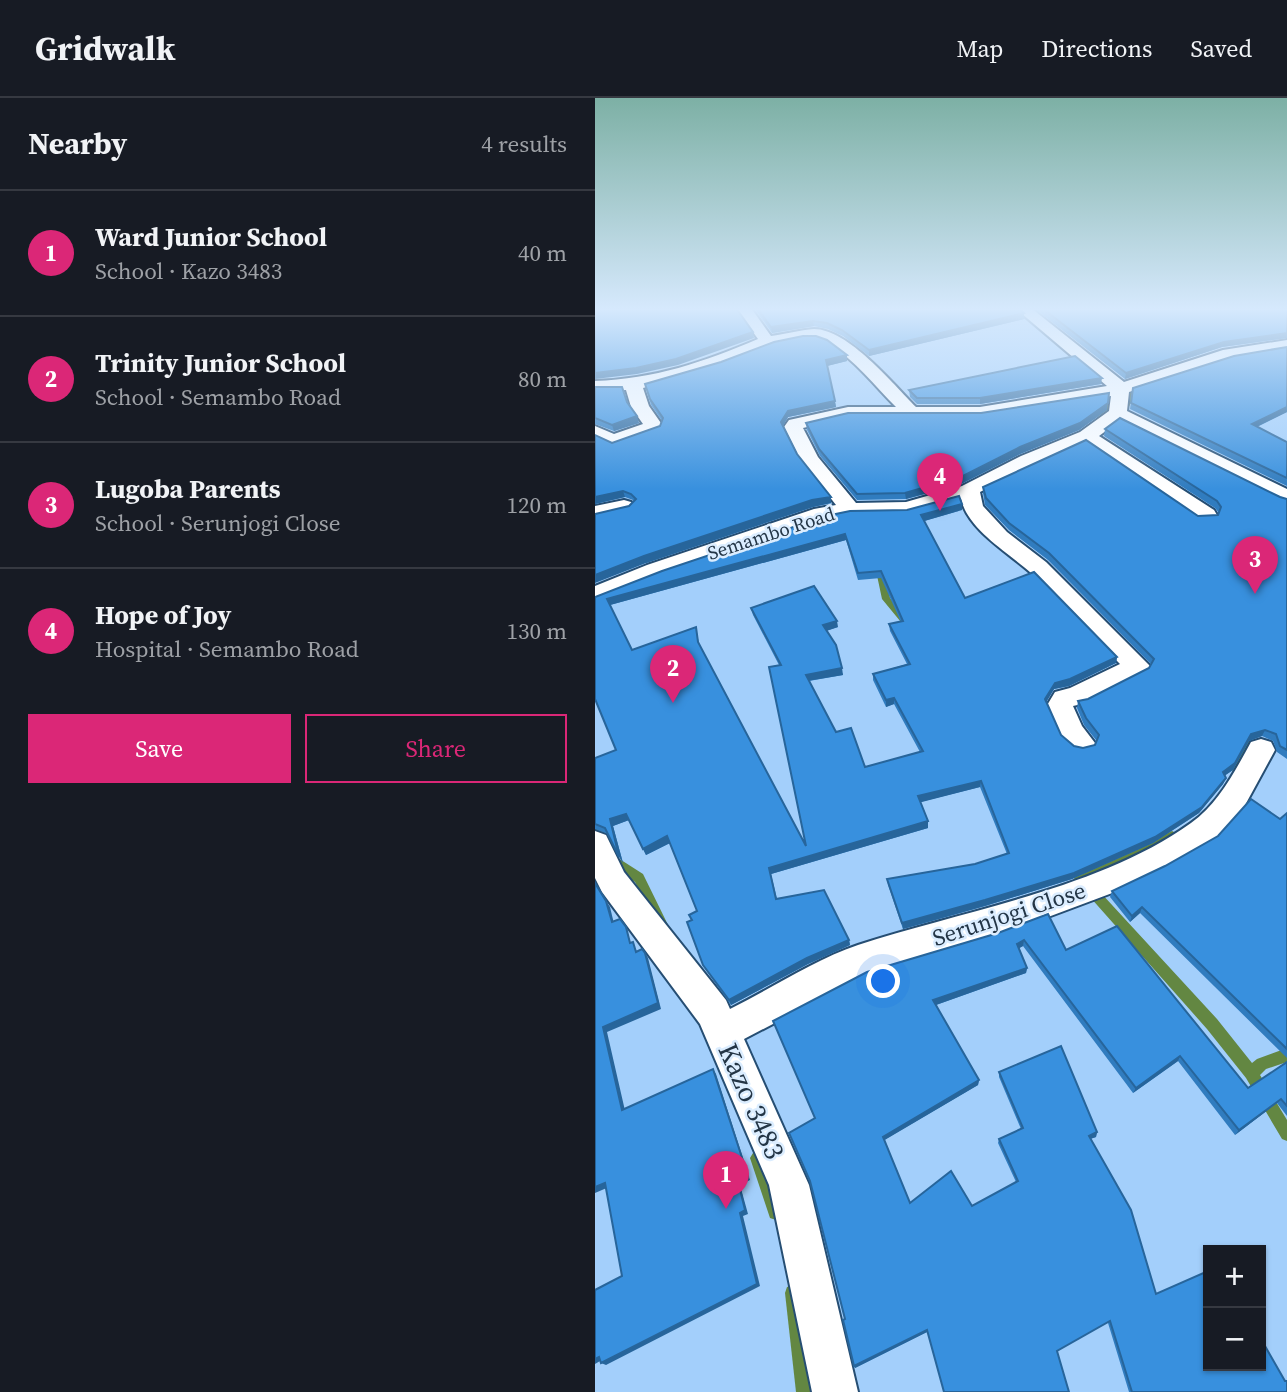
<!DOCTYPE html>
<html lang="en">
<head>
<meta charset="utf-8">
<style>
  body { margin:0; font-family:"Source Serif 4",serif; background:#242831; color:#f1f3f6 }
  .controls { position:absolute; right:21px; bottom:21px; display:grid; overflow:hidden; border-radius:0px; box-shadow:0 2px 5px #0004 }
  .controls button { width:63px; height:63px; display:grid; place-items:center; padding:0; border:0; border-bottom:2px solid #363941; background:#171b24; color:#f1f3f6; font:35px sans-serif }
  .you { position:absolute; left:289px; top:884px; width:24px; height:24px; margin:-18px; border:5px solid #fff; border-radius:50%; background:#1a73e8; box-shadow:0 0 0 10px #1a73e833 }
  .badge { display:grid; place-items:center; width:46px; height:46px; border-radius:50%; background:#db2777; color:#fff; font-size:23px; font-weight:700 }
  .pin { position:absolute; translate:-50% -58px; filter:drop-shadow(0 2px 4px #0008) }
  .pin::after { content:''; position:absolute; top:37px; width:24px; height:21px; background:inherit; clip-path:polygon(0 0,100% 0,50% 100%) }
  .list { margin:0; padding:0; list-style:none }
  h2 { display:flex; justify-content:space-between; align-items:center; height:91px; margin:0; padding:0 28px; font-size:30px }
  h2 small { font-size:23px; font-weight:400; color:#9ea1a6 }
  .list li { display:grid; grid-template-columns:46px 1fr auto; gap:21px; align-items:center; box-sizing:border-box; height:126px; padding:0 28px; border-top:2px solid #363941 }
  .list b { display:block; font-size:26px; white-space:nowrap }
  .list p { margin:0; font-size:23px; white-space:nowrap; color:#9ea1a6 }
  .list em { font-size:23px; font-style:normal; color:#9ea1a6 }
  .actions { display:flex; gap:14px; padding:21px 28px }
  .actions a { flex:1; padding:16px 0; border:2px solid #db2777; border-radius:0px; text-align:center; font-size:24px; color:#db2777 }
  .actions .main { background:#db2777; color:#fff }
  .map { position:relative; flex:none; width:692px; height:1294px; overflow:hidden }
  header { display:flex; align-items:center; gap:42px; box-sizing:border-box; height:98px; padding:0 35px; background:#171b24; border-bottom:2px solid #363941 }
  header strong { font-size:33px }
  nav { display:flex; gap:38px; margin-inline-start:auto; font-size:24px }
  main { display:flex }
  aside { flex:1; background:#171b24 }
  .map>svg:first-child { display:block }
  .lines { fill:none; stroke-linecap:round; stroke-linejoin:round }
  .stream { fill:#638742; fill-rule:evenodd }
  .minor-casing { stroke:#264e73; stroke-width:4 }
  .minor { fill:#fff; fill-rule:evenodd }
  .wall { fill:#307cbf; fill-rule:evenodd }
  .shaded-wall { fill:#27659b }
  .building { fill:#3890de; stroke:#27659b; stroke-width:2; fill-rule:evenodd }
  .labels { text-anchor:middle; stroke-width:5; stroke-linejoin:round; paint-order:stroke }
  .far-street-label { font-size:19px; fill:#233546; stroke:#dbedff }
  .street-label { font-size:23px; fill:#233546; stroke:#dbedff }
  .near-street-label { font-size:28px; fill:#233546; stroke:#dbedff }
</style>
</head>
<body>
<header>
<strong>Gridwalk</strong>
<nav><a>Map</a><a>Directions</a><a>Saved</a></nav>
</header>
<main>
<aside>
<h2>Nearby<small>4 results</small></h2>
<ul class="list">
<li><span class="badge">1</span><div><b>Ward Junior School</b><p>School · Kazo 3483</p></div><em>40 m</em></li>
<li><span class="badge">2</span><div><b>Trinity Junior School</b><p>School · Semambo Road</p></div><em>80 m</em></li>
<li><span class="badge">3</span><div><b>Lugoba Parents</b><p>School · Serunjogi Close</p></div><em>120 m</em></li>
<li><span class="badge">4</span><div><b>Hope of Joy</b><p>Hospital · Semambo Road</p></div><em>130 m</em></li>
</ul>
<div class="actions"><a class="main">Save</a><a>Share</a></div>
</aside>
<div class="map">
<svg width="692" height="1294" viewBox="0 0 692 1294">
  <rect width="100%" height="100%" fill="#a3cffb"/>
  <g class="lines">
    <g class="stream">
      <path d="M548,288L550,289V291L541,294L530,317L525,318L524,317L536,292Z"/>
      <path d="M516,296L521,297L515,313L502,327H498V325L509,312Z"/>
      <path d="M284,465L288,468L295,500L316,525L318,527L316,529H310L287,501L280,468Z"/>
      <path d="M644,633L648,634L656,644L646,674H638L637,671L645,645L639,637Z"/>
      <path d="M0,717L4,719L23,760L48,776L74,829L72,833L68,835L64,833L40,784L15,767L0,734Z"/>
      <path d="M577,733L581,735L583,738L581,741L494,782L622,921L657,965L662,961L692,950V964L671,971L665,977L692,1022V1043L687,1041L651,980L612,931L479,781L481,777Z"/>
      <path d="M163,1052L168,1055L189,1114L187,1120L181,1122L175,1120L155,1060L158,1055Z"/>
      <path d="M198,1187L204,1189L206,1195L219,1294H201L190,1195L192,1189Z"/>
    </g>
    <defs>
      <g id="minor">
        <path d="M141,210H156L176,238C190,236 205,232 219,231C253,231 298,286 321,309H385L512,288L420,210H436L529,284L628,252L692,242V252L637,261L534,294L532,313L692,391V405L684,403L524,323L504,338L619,412L622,417L619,422H603L490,345L440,366L385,394L388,408L412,434L451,464L555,568L551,574L491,605L478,608L487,628L500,645L496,652C469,661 460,629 451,609L460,594L475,590L525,566C495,536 467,504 436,475C414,455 373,432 366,401L312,416L255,417L231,422L68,477L0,505V488L52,467L219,411L241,407L205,361L189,329L194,322L253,309H301C280,288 259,261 234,246C205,229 153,260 126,268C100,276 74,283 48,290L54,308L68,328L66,332L18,349L0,341V328L19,336L48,326L36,309L31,292L0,293V283C59,281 109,264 163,241ZM516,298L514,313L485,334L426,358L367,388L311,404L261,405L223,359L208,330L253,319H385Z"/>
        <path d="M29,402L36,404L40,408L36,412L0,420V408Z"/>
        <path d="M666,641L676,644L680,652L649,709L619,742L567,772L536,788L402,838L272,877L149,941L214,1087L263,1294H217L174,1087L149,1029L105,926L7,794L0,780V733L11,737L29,774L131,902L135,911C177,890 219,862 263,847C369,812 504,791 596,725C624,705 640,673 656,644Z"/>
      </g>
    </defs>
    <use href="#minor" class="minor-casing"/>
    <use href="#minor" class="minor"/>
  </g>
  <g class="wall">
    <path d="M159,210H423L429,221L274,258L248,238L233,231L219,228L177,235Z"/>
    <path d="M439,210H692V240L627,249L530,281Z"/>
    <path d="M692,249V314L662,329L692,344V388L535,311L538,290Z"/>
    <path d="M252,257V263L232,268L241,309L193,319L188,328L202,356L236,399V405L218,409L51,465L34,408L39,403L38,402L30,399L0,406V337L17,345L65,328L67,323L56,307L50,286Z"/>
    <path d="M506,286L385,306H322L315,299L314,292Z"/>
    <path d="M0,289L32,304L44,325L19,333L0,326Z"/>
    <path d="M512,312L484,332L425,356L366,386L311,401L262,402L225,358L212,332L211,325L386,315Z"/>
    <path d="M510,331L692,401V661L682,654L678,643L667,638L654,643L638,672L630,677L631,680L628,686L604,715L558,745L477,781L390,808L308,831L293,787L292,781L380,766L412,756L385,689L325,704L333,723V730L176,776L182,801L254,842L255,847L213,866L136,907L111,872L108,867L97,822L102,813L75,745L51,757L34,722L18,728L28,765L13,736L0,731V660L21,652L0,499L67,473L367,412L329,423L370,500L522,559L521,565L474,588L459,591L451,604L466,637L479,648L488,650L500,647L501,642L489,627L482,610L483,603L493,601L554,570L556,566L453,462L414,432L390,407L388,395V389L603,418L623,417L624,415L620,410L509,338ZM251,442L263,482L286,480L306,524L294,526L295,533L312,566L278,576V582L291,609L299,606L325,654L270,669L241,634L214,583L248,577L231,533L243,529L156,510L158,517L184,567L211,748L104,546L101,529L37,552L15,507Z"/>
    <path d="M692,715V960L545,815L535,824L515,799L517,793L685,721Z"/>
    <path d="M403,835L471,852L653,990L692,964V1018L682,1005L640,1037L583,963L538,995L428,848L424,850L432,870L431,875L341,907L384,982L383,987L289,1042L315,1105L377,1108L421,1084L403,1045L404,1041L426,1031L404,979V974L502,1034L501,1039L495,1041L561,1196L690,1283L692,1282V1294H534L513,1225L332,1234L260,1270L259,1268L250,1221L220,1021Z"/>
  </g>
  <g class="shaded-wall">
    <path d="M429,215V221L274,258V252Z"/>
    <path d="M218,223L219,228L177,235L176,229Z"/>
    <path d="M158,234L159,240L83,267L42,276L0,281V275Z"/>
    <path d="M692,235V240L627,249L530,281L531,275L629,244Z"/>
    <path d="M252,257V263L232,268L231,262Z"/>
    <path d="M507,280L506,286L385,306V300Z"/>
    <path d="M240,303L241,309L193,319L187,330L186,324L193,313Z"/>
    <path d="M513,305L512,312L484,332L425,356L366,386L311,401L310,395L425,349Z"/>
    <path d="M692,309V314L655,332L657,326Z"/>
    <path d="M42,318L44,325L19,333L17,327Z"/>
    <path d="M28,393L30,399L0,406V399Z"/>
    <path d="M236,399V405L218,409L51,465L0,485V477L49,458L217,402Z"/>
    <path d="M367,406V412L326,424V417Z"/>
    <path d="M250,436L251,442L15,507L12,501Z"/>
    <path d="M242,523L243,529L228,534V527Z"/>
    <path d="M522,559L521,565L474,588L459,591L449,608L450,601L460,585Z"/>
    <path d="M247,570L248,577L212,583L211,577Z"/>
    <path d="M299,600V606L291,609V602Z"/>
    <path d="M670,632L667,638L654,643L638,672L625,681L628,674L656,636Z"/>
    <path d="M631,680L628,686L604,715L558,745L477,781L390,808L308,831L307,825Z"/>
    <path d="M386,683L385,689L323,705V698Z"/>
    <path d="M31,716L34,722L18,728L28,765L24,759L15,721Z"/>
    <path d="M333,723V730L176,776L174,770Z"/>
    <path d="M72,738L75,745L51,757L48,751Z"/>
    <path d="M11,803L15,809L20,830L17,824Z"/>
    <path d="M547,809L545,815L535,824L537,818Z"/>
    <path d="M254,842L255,847L213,866L136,907L134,902L212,860Z"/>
    <path d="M429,842L428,848L421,852L422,846Z"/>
    <path d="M50,855L53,860L66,911L12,934L31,1017L27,1012L8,929Z"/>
    <path d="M432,870L431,875L338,908V902Z"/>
    <path d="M585,958L583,963L538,995L541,990Z"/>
    <path d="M118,971L121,976L155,1082L145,1087L153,1116L148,1118L165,1188L11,1267L6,1265L145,1115L143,1083Z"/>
    <path d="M384,982L383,987L288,1043V1039Z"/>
    <path d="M686,1001L682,1005L640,1037L644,1032Z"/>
    <path d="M502,1034L501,1039L492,1042L494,1038Z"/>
    <path d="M10,1085L14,1089L0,1095V1089Z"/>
    <path d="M332,1232V1234L260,1270L259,1268Z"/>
    <path d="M4,1259L10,1260L0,1266V1261Z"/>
  </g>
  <g class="building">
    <path d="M0,210H141L158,234L81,261L41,270L0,275Z"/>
    <path d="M162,210H423L429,215L274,252L247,232L232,225L218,223L176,229Z"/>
    <path d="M447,210H692V235L629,244L531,275Z"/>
    <path d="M208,238H221L232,242L252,257L231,262L240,303L193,313L186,324L202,356L236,399L217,402L49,458L0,477V416L34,408L41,401L36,396L28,393L0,399V337L17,345L65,328L68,320L55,301L50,286L126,264L179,244Z"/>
    <path d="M692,249V309L657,326L692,344V380L536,305L538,290L639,258Z"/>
    <path d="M480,258L507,280L385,300H322L314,292Z"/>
    <path d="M0,289H27L32,304L42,318L17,327L0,320Z"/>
    <path d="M514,295L513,305L485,325L425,349L366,379L310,395L262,396L224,351L211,325L253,315H386Z"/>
    <path d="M525,320L685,399L692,401V652L685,648L681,636L670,632L656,636L640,665L628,674L631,680L607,709L560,739L479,775L390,802L307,825L292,781L380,766L414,755L386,683L323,698L333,723L174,770L181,801L229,792L254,842L212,860L134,902L108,867L92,824L97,822L94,817L102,813L72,738L48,751L31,716L15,721L24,759L10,730L0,726V660L21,652L0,601V499L67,473L231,418L255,413L312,412L364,398L367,406L326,417L370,500L439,474L522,559L475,581L460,585L450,601L466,637L479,648L488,650L500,647L504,637L491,620L483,603L493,601L554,570L559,561L454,455L414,425L391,400L388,389L491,342L603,418L623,417L626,409L622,403L510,331ZM250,436L263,475L286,473L308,523L294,526L315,566L278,576L291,602L299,600L328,653L270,669L256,630L241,634L211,577L247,570L241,547L228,527L242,523L219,488L156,510L186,567L174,569L211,748L103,544L101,529L37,552L12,501Z"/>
    <path d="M656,701L685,721L692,715V951L547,809L537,818L517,793L570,768L623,738Z"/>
    <path d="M0,785L11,803L17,824L25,821L31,829L35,845L38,844L41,854L47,851L50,855L63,905L8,929L27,1012L118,971L153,1078L143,1083L150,1112L145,1115L162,1186L6,1265L4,1259L0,1261V1192L27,1178L10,1085L0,1089Z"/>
    <path d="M453,816L471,852L522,828L653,990L692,964V1008L686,1001L644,1032L585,958L541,990L429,842L422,846L432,870L338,902L384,982L288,1039L315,1105L356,1073L377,1108L423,1083L404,1041L428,1030L404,974L466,948L502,1034L494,1038L536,1112L561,1196L613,1173V1268H666V1241L690,1283H692V1294H537L515,1223L462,1253L474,1294H349L332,1232L259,1268L248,1222L250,1221L215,1083L194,1035L220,1020L178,923L272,874L403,835Z"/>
  </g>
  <linearGradient id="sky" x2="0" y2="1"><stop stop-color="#7db0a5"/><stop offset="0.54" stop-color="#d6e9fd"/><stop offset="1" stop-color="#d6e9fd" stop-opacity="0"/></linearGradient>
  <rect width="692" height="391" fill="url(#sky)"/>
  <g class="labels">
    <g class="far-street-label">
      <text transform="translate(176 435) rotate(-18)" y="7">Semambo Road</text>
    </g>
    <g class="street-label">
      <text transform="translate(414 816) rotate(-18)" y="8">Serunjogi Close</text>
    </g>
    <g class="near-street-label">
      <text transform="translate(157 1003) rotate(66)" y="10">Kazo 3483</text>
    </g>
  </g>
</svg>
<div class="controls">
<button>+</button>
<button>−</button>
</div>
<div class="you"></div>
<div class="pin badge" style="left:131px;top:1111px">1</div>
<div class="pin badge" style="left:78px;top:605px">2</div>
<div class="pin badge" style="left:660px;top:496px">3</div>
<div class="pin badge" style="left:345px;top:413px">4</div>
</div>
</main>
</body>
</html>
